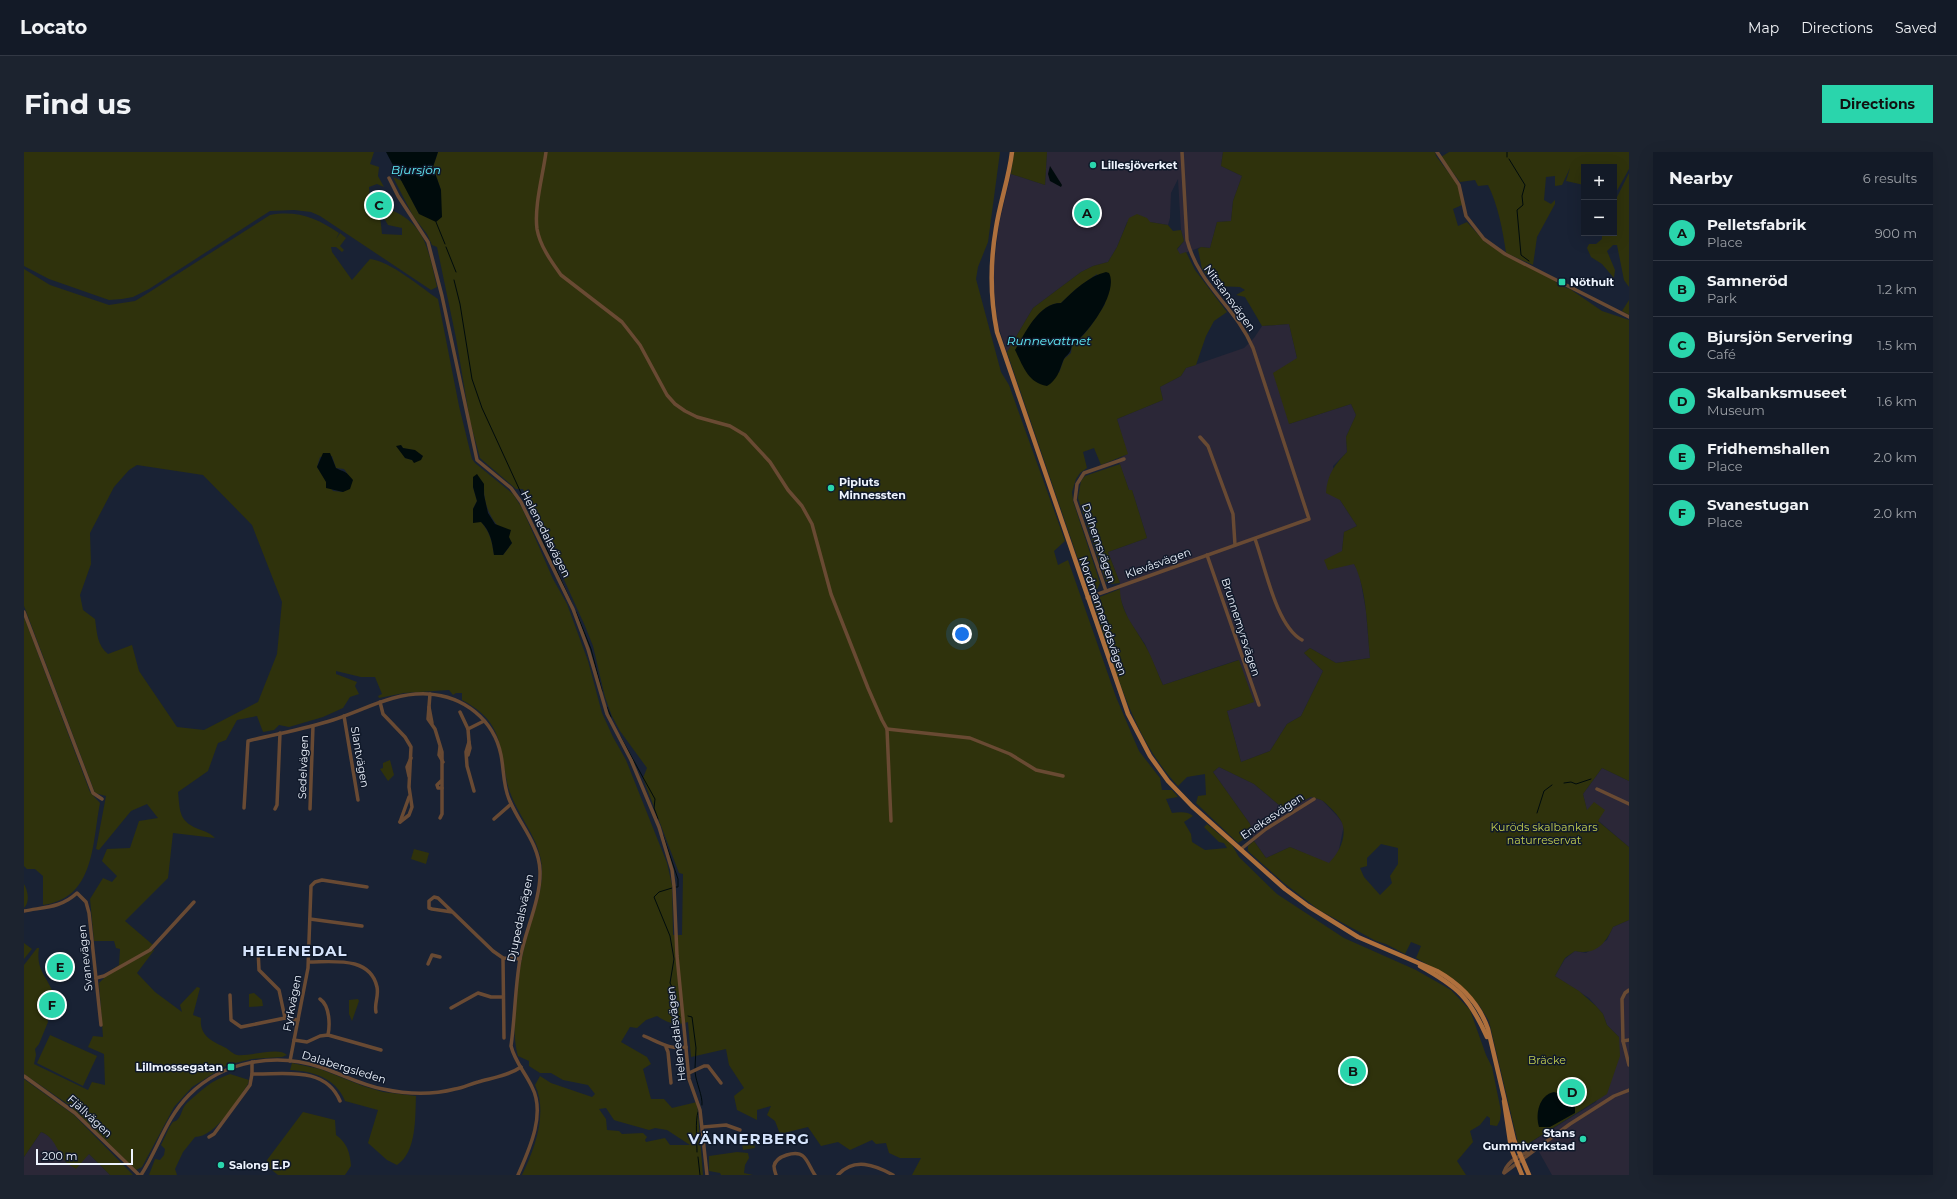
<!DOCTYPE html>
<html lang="en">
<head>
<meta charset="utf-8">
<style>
  body { margin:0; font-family:Montserrat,sans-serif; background:#1c232f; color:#f1f3f6 }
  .controls { position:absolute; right:12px; top:12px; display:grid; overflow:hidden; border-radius:0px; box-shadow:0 4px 16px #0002 }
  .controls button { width:36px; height:36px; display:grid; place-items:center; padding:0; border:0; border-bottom:1px solid #323844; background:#131a27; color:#f1f3f6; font:20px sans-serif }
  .scale { position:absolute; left:12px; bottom:10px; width:97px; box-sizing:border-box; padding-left:4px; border:2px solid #eef4fe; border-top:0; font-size:11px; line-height:14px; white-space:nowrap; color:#eef4fe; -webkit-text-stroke:3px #10192a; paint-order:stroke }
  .you { position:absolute; left:938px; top:482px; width:14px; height:14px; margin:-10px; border:3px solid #fff; border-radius:50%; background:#1a73e8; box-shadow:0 0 0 6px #1a73e833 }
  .badge { display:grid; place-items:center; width:26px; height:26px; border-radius:50%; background:#2ad5ac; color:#111; font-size:13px; font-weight:700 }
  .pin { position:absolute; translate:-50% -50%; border:2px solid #fff; box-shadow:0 1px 4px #0006 }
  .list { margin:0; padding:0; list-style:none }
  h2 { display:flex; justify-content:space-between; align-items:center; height:52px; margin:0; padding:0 16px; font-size:17px }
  h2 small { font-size:13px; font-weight:400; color:#9da1a7 }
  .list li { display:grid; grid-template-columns:26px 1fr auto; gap:12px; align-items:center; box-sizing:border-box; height:56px; padding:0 16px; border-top:1px solid #323844 }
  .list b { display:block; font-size:15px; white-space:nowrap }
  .list p { margin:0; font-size:13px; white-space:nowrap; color:#9da1a7 }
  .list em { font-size:13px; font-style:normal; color:#9da1a7 }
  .map { position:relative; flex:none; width:1605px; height:1023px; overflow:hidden; border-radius:0px }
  header { display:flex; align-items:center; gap:24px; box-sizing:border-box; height:56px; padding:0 20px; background:#131a27; border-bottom:1px solid #323844 }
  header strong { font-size:19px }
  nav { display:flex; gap:22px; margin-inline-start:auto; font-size:14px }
  .intro { display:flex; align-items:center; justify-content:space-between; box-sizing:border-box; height:96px; padding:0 24px }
  h1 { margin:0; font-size:28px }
  .button { padding:10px 18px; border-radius:0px; background:#2ad5ac; color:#111; font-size:14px; font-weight:700 }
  main { display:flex; gap:24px; padding:0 24px }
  aside { flex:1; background:#131a27; border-radius:0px; box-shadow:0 4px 16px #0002 }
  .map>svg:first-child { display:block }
  .industrial { fill:#2b2737 }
  .green { fill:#2f320c; fill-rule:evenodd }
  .water { fill:#000b0c }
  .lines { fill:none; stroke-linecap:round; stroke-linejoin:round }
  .stream { stroke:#000b0c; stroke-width:1 }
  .minor { stroke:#694a33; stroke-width:3.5 }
  .major { stroke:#ae703d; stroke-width:4.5 }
  .poi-dot { fill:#2ad5ac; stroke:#10192a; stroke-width:1.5 }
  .labels { text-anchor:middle; stroke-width:3; stroke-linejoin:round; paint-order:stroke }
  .poi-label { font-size:11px; font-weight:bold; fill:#eef4fe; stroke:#10192a; text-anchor:start }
  .street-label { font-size:11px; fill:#eef4fe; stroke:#10192a }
  .park-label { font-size:11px; fill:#c5d04f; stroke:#10192a }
  .water-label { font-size:12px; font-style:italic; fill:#62eef9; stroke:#10192a }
  .district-label { font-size:15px; font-weight:bold; letter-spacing:1px; fill:#d6e4fc; stroke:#10192a }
</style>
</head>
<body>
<header>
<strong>Locato</strong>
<nav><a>Map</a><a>Directions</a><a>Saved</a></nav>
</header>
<div class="intro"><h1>Find us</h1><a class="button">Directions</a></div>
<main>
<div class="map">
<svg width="1605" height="1023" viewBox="0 0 1605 1023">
  <rect width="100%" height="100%" fill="#192234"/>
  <g class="industrial">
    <path d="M1023,0H1199L1197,14L1218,24L1209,49L1207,69L1193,70L1186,96L1177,95L1156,103L1153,98L1160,89L1157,78L1154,27L1147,41L1146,66L1144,73L1126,70H1103L1093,95L1084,110L1069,114L1057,120L1009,156L983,200L974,173L971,148L969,122L975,72L987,22L1021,33Z"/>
    <path d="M1265,172L1273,206L1265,272L1327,252L1332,263L1322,285L1323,300L1309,314L1316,348L1333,374L1320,380L1318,399L1330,412L1335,420L1342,459L1346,506L1312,511L1286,496L1280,501L1299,519L1277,564L1263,572L1246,599L1217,610L1203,559L1229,550L1214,508L1139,533L1121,492L1104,467L1096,446V431L1084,400L1123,386L1108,338H1105L1094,307L1103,302L1093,267L1139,248L1136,235L1157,224L1162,216L1220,196L1230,186L1238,174Z"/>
    <path d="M1195,615L1230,632L1261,658L1287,645L1298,648L1314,665L1320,673L1314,702L1305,712L1266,695L1242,706L1230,689L1226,672L1189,620Z"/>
    <path d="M1578,616L1605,629V695L1563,659L1559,642Z"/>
    <path d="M1605,768V1023H1528L1509,989L1572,950L1595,885L1583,873L1579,862L1565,846L1531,824L1541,807L1551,799L1562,801L1583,788L1589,775Z"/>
    <path d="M17,980L22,982L30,989L44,1012L65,1002L86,1023H0V1005Z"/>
  </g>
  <g class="green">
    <path d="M0,0H350L346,12L355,15L354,24L360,35L353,32L345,35L346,46L351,58L356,64L358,82L378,83V76L364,73L360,66L369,59C403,73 405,103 413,135L407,138L296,64L287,60L270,58L246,59L125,137L109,145L98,147L85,148L25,127L0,114Z"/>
    <path d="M414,0H976L964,90L954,115L952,127L977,220L985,233L1041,389L1030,399L1034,413L1044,408L1092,545L1115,599L1136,626L1138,638H1148L1154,645L1142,647L1148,661C1155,660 1164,659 1169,664L1160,670L1167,682L1168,690L1181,698L1203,696L1200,691L1195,690L1180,675L1183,672L1208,693L1215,705L1253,742L1320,786L1392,818L1427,838L1446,858L1462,903L1468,915L1477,959L1476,968L1473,974L1466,973V966L1463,964L1456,973L1446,979L1449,990L1433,1009L1442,1023H888L897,1006H876L865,1001L862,991L852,992L848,988L826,998L814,990L797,994L784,975L756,982L751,969L743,963L747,954L733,958V968L713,958L710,944L720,936L705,913L702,897L667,905L664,870C651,874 644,871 633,864L622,868L613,876L606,875L597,890L623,905L627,912L619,917L627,947H640L648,956L673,950L679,1023H498C511,997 524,960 511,933L516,924L527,931L568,945L571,942L564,933L539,928L527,921H516L505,914V909L494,904C485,874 495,812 504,781C510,761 518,741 518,720C519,687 490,662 483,630C475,591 478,569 438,548V541H432L429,543L425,538L380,541L355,546L354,544L358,542L351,525H337L312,519V522L333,530L331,534L335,542L326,545L319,556L299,565L265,575L255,573L250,578L239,580L233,564L213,568L202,588L194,591L184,619L154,640C156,661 155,670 177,678C183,680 187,682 191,686L149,681L144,726L101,769L129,793L115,806L131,797L113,821L131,840L158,860L156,853L173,835L176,836L169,863L177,866C175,884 188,889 202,896C205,898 209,902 213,903C225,905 255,894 263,903L258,905L228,907L203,913L168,935L150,955L118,1015L112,1018L45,953L0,922V813L13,796H15C12,816 20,821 28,838L21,861L24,870L15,892L11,897L12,903L10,912L64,938L68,930L81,933L80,902L64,895L69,884L79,885L75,831L80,826L78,824L95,813L96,797L92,796L90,789H70L66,747L79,726L88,730L93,724L78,709L83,697L106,696L115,669L134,666L123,652L107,659L75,698L72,697L82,644L71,641L0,454V117L26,133L85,153L111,149L124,141L246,63C273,58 293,66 315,81L312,87L316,81L322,86L316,94L320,98L318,100L312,95H307L308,100L328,128L346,107C368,110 396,135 414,147L435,254L448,307L451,311L489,342L498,356L529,427L543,452L564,509L578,561L589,585L602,608L643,711L648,733L649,783H658L659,722L655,721L619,626L623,616L596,579L588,564L581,545L569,494L561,474L499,337H492L456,306L446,269L432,186L413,95L408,93L403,82L389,64L369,25L378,29L395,62L417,38L409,15ZM377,293L379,296L399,304L388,308L381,306ZM308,304L312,316L320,317L325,324L319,340L309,339L293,315L296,305ZM113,313L179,323L228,373L258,450L253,502L234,550L180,578L153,575L115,519L108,493L84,502C73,493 73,481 71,467L59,458L56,443L67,412L66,381L90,335L105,318ZM449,325L460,332C459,360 471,371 488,391L479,403H470C467,378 461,377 449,357L453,349L449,335ZM582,956L590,968L593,969L625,978L631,976L643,978L666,993H646L641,986L622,990L621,988L623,985L619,981L598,982L595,979L583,978L582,967L575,957Z"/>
    <path d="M990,0H1023L1021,33L987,22Z"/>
    <path d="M1199,0H1411L1412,4L1434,33L1438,53L1429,57L1434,74L1443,70L1461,90L1485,105L1529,127L1536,134L1546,137L1578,159L1605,168V629L1578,616L1559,642L1563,658L1570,650L1581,658L1574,669L1605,695V768L1589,775C1581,793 1571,803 1551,799L1541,806L1531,824L1555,839L1572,854L1579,862L1583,873L1595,885L1596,904L1583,942L1502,993L1494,991L1465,869L1455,853L1431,828L1392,806L1397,794L1387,790L1381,802L1362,792L1352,789L1295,758L1260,731L1224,699V694L1230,689L1242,706L1266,695L1305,711C1314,702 1322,688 1319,674C1318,666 1305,654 1299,649C1296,647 1291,646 1287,645L1261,658L1230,632L1195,615L1189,620L1226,672L1228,682L1214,691L1172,651L1174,644L1182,643L1181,622L1163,625L1154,634C1107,584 1091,514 1069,451L1073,446L1096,437C1096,459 1110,474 1121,493C1128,505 1133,520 1139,533L1215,508L1230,550L1203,559L1217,610L1246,599L1263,572L1277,564L1299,519L1280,501L1286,496L1312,511L1346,506C1343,477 1343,437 1330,412L1304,418L1300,408L1318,399L1320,380L1333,374L1316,348L1302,341C1303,323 1311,312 1323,300L1322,285L1332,263L1327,252L1265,272L1249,221L1273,206L1265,172L1238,174L1221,145L1212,143L1221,138L1216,135L1192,134L1178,117L1174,97L1177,95L1186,96L1193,70L1207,69L1209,49L1218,24L1197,14ZM1357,692L1374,696V712L1366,724L1368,731L1356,743L1340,725L1336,716L1343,714V706Z"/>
    <path d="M1425,0H1605V17L1590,44V15H1560V33L1542,29L1546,16L1538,33L1531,34V24L1522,25L1520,48L1527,52L1531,48V52L1513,85L1509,113L1482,101C1479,79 1474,53 1464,33L1454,34L1451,28L1436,30L1417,5Z"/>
    <path d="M1605,21V135L1600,128L1593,93H1589L1583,99L1591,118L1590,126L1578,112L1567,105L1563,96L1565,92H1572L1578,87V81H1590V51Z"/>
    <path d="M1113,62L1123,66L1126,70L1144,73L1149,79L1157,78L1160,89L1153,97L1156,102L1162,100L1171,118L1203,160L1190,169L1182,184L1172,213L1162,216L1157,224L1136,235L1139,248L1093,267L1104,302L1077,313L1070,296L1059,300L1063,316L1056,321L1052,327L1048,340L1049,349L1076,431L1073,438L1065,437L1054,407L983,200L1009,156L1057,120L1069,114L1084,110L1093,95L1105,66ZM1073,122L1081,152C1072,166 1062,184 1048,193L1047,201L1040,207L1035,221L1007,172C1015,162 1023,151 1037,151L1052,137Z"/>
    <path d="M1605,148V163L1598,159Z"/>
    <path d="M1096,312L1105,338H1108L1123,386L1084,400L1096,431L1087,432L1082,430L1054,346L1057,329L1061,324Z"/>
    <path d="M0,465L66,640L76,651C68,692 71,746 19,753V724L11,717H3L0,714Z"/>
    <path d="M366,608L370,623L364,629L356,617L359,616V611Z"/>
    <path d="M390,697L405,701L402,712L387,707Z"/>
    <path d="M0,732C4,739 6,750 0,756Z"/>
    <path d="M0,791L8,797L0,807Z"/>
    <path d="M230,841L238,848L239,854L225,855V842Z"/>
    <path d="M334,847L335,849L328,869L325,862V848Z"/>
    <path d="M26,883L73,904L59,934L13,911Z"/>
    <path d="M268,911L296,917L339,934L359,940L392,944C391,965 393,1000 373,1013L363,1008L344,991L354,958L321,949C312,926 289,919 266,918Z"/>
    <path d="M206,922L225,928L224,932C214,948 191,985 171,985L159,1000L151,1017L153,1023H125L131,1007L136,1008L140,1003L141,997L137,993C141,986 144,976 149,970C150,969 153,969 154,967C158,963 158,955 163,951C178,938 186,929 206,922Z"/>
    <path d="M0,927L50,963L109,1023H86L65,1002L52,1017C50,1015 46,1014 44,1012C33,1002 32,985 17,980L0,1005Z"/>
    <path d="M279,960L311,968L312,983C323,991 326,1000 327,1014L321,1023H254L244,1015L243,1008Z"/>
    <path d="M730,990L731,996L719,998L718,992Z"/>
    <path d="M713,1000L724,1001L725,1006L721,1013L720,1021L729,1023H697L696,1021L685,1019V1004Z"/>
  </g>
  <g class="water">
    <path d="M362,0H414L409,15L417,38L418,65L412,70L395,62Z"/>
    <path d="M1026,14L1038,33L1037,35L1026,29L1024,22Z"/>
    <path d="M1082,120L1085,121C1095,140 1064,182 1048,193C1046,204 1042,202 1039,209C1035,220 1033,228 1023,234C1004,231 999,214 991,198C1001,182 1014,151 1037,151C1049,139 1065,124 1082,120Z"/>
    <path d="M377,293L379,296L391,298L399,304L397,308L390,311L388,308L381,306L372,294Z"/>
    <path d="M299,301H306L312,316C321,321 320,317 329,328L326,337L319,340L302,336V330L293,315Z"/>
    <path d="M453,322L460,332V343L464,361L471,372L487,378L485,385L488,391L479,403H470C468,390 467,380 457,370L449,371V357L453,349L449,335V325Z"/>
    <path d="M1530,940L1536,942L1551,954V961L1526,975H1515C1511,962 1515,943 1530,940Z"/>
  </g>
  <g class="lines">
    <g class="stream">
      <path d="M1483,0V5"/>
      <path d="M1485,7L1501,33L1498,44L1499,53L1493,58L1497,103L1505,109"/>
      <path d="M412,70L421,92"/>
      <path d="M422,95L432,120"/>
      <path d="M430,128L436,152L448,227L458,256L548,452"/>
      <path d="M552,460L567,497L578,539"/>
      <path d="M583,555L587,565"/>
      <path d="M596,584L631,647L630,656L634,667"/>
      <path d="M1540,631L1547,630L1552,632L1567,627"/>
      <path d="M1513,661L1520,639L1528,633"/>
      <path d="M639,683L654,727V735H651"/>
      <path d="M648,736L635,740L630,745L646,784L650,807L646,831L649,837L654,863L656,865"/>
      <path d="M664,864L668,865L672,896L671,916"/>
      <path d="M671,920C672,931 679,944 678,953"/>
      <path d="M673,1000C673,991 671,968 674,960"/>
      <path d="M674,1005L676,1023"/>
    </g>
    <g class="minor">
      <path d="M522,0C519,23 510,54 513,77C516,94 527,109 537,123L598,170L616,193L643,243L651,252L661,259L673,265L706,274L721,283L746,310L764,338L778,354L788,372L807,442L844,536L858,568L863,577L867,669"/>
      <path d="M1413,0L1435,33L1442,64L1460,87L1481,102L1605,165"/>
      <path d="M365,26L374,44L404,90L418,144L453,308L487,336L497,350L549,457L564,497L583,562L607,608L635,675L648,718L650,734L653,804L665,927L676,958L683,1023"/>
      <path d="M1176,285L1184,294L1209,362L1211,393"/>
      <path d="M1231,387C1241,414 1252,474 1278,488"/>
      <path d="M1183,403L1235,553"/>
      <path d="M1082,439L1051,348L1053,332L1060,321L1100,307"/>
      <path d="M1063,446L1285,367L1229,196C1211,154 1175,134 1163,88L1158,0"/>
      <path d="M0,460L69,641L78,647"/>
      <path d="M406,542L404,567L411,577L418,600V636H414L413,633L418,628"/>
      <path d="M356,550L359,562L381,585L387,595L385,635L388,655L385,663L376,670"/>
      <path d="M405,555L408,571"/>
      <path d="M436,560L444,577L445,590L442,600L443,614L450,639"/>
      <path d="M320,564L334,648"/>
      <path d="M444,577L460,569"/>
      <path d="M863,577L946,586L986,602L1012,618L1039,624"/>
      <path d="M416,595L415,603L419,610"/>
      <path d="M444,603L446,596L445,590"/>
      <path d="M385,624L383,615L387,606"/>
      <path d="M1573,637L1605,652"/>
      <path d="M220,656L224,589C252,582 281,577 309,568C340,558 370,540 404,542C440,544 470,568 477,603C480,618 479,633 485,647C495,672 515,691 516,719C517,747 501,779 496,807C491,836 491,865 487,894C491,910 501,920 508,935C522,962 505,998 494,1023"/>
      <path d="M251,657L253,653L256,581"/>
      <path d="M286,657L289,574"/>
      <path d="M416,666L418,662V636"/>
      <path d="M470,667L487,652"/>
      <path d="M376,670L385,645"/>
      <path d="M1217,697L1242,677L1290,647"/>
      <path d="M0,759C20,755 37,756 53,741L62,750L65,761L77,873"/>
      <path d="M428,760L408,757L405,756V749L410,745L414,746L469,799L479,806L496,807"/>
      <path d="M286,767L338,774"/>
      <path d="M234,797L235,818L255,838L261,866"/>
      <path d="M479,806L480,886"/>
      <path d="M285,810C309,810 346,804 353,835C355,844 350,852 352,860"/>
      <path d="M404,812L408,803L416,805"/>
      <path d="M72,826L80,824L126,798L170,750"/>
      <path d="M1605,838L1601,841L1598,847L1599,889L1605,913"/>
      <path d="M206,843L207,868L217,875L261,866L274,868"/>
      <path d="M296,847C306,854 306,873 304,883"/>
      <path d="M427,856L454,841L467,845H479"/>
      <path d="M620,884C635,890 645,898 662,895"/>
      <path d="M270,888L283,890L296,884L304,883L357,898"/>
      <path d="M1599,889L1605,888"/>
      <path d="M642,895L644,900L647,931"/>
      <path d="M266,909L284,816L287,734L291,730L298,728L343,735"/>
      <path d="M665,921L680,914H684L697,931"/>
      <path d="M228,922C259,923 301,913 316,949"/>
      <path d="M0,924L51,961L115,1023"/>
      <path d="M679,975L702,973L716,978"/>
      <path d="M185,985L190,982L226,933L228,922V910"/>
      <path d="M1480,1020C1484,1008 1498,1002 1509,998"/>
      <path d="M1480,1021L1546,972L1590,944L1605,938"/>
      <path d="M117,1023C134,997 142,966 165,943C199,909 251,900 296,915C318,922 337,933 359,937C382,942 408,943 431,937C439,936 446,932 454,930C468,926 484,924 497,915"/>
      <path d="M752,1023C751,1020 750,1016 750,1014C752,1004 772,998 779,1004C784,1008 787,1018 791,1023"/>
      <path d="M814,1023C830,1005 851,1013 869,1023"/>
    </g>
    <g class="major">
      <path d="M988,0C985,26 976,50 972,76C966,111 966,145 973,180L1104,562L1126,604L1144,629L1168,654L1261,737L1284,754L1334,785L1413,819C1436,832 1455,851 1464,877L1490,988L1505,1023"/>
      <path d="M1396,814C1434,835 1445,845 1463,885"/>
      <path d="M1480,949L1487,996L1498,1023"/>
    </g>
  </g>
  <g class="poi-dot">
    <circle cx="1069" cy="13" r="4"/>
    <rect x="1534" y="126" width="8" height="8" rx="2"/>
    <circle cx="807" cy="336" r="4"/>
    <rect x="203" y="911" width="8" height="8" rx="2"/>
    <circle cx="1559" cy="987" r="4"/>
    <circle cx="197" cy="1013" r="4"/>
  </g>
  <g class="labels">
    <g class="poi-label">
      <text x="1077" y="17">Lillesjöverket</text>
      <text x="1546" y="134">Nöthult</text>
      <text x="815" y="334">Pipluts<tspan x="815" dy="13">Minnessten</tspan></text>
      <text x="199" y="919" text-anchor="end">Lillmossegatan</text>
      <text x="1551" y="985" text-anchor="end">Stans<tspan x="1551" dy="13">Gummiverkstad</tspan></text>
      <text x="205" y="1017">Salong E.P</text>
    </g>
    <g class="street-label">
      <text transform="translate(1206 146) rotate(54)" y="4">Nitstansvägen</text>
      <text transform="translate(522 382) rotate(63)" y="4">Helenedalsvägen</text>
      <text transform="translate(1075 391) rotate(71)" y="4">Dalhemsvägen</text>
      <text transform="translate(1134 411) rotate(-20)" y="4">Klevåsvägen</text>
      <text transform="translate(1079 464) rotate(71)" y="4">Nordmannerödsvägen</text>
      <text transform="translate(1217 475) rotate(72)" y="4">Brunnemyrsvägen</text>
      <text transform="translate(336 605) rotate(80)" y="4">Slantvägen</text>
      <text transform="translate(279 615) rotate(-88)" y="4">Sedelvägen</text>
      <text transform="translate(1248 664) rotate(-34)" y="4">Enekasvägen</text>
      <text transform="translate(496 766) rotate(-78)" y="4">Djupedalsvägen</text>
      <text transform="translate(61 806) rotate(-96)" y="4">Svanevägen</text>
      <text transform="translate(268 851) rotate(-79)" y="4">Fyrkvägen</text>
      <text transform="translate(652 882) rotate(-97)" y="4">Helenedalsvägen</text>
      <text transform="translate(320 915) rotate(17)" y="4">Dalabergsleden</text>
      <text transform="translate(66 964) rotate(43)" y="4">Fjällvägen</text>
    </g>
    <g class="park-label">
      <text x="1520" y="679">Kuröds skalbankars<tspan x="1520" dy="13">naturreservat</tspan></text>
      <text x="1523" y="912">Bräcke</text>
    </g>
    <g class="water-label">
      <text x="392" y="22">Bjursjön</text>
      <text x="1025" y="193">Runnevattnet</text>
    </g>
    <g class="district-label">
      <text x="271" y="804">HELENEDAL</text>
      <text x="725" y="992">VÄNNERBERG</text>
    </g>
  </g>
</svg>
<div class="controls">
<button>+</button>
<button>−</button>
</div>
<div class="scale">200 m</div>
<div class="you"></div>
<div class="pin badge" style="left:1063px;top:61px">A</div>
<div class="pin badge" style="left:1329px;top:919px">B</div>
<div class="pin badge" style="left:355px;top:53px">C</div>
<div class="pin badge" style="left:1548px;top:940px">D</div>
<div class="pin badge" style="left:36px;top:815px">E</div>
<div class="pin badge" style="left:28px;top:853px">F</div>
</div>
<aside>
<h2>Nearby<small>6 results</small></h2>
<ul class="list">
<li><span class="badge">A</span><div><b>Pelletsfabrik</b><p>Place</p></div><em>900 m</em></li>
<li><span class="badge">B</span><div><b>Samneröd</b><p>Park</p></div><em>1.2 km</em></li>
<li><span class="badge">C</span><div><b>Bjursjön Servering</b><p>Café</p></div><em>1.5 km</em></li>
<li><span class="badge">D</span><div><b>Skalbanksmuseet</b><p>Museum</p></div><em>1.6 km</em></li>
<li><span class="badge">E</span><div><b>Fridhemshallen</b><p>Place</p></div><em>2.0 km</em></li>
<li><span class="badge">F</span><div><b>Svanestugan</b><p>Place</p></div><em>2.0 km</em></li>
</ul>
</aside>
</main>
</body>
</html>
